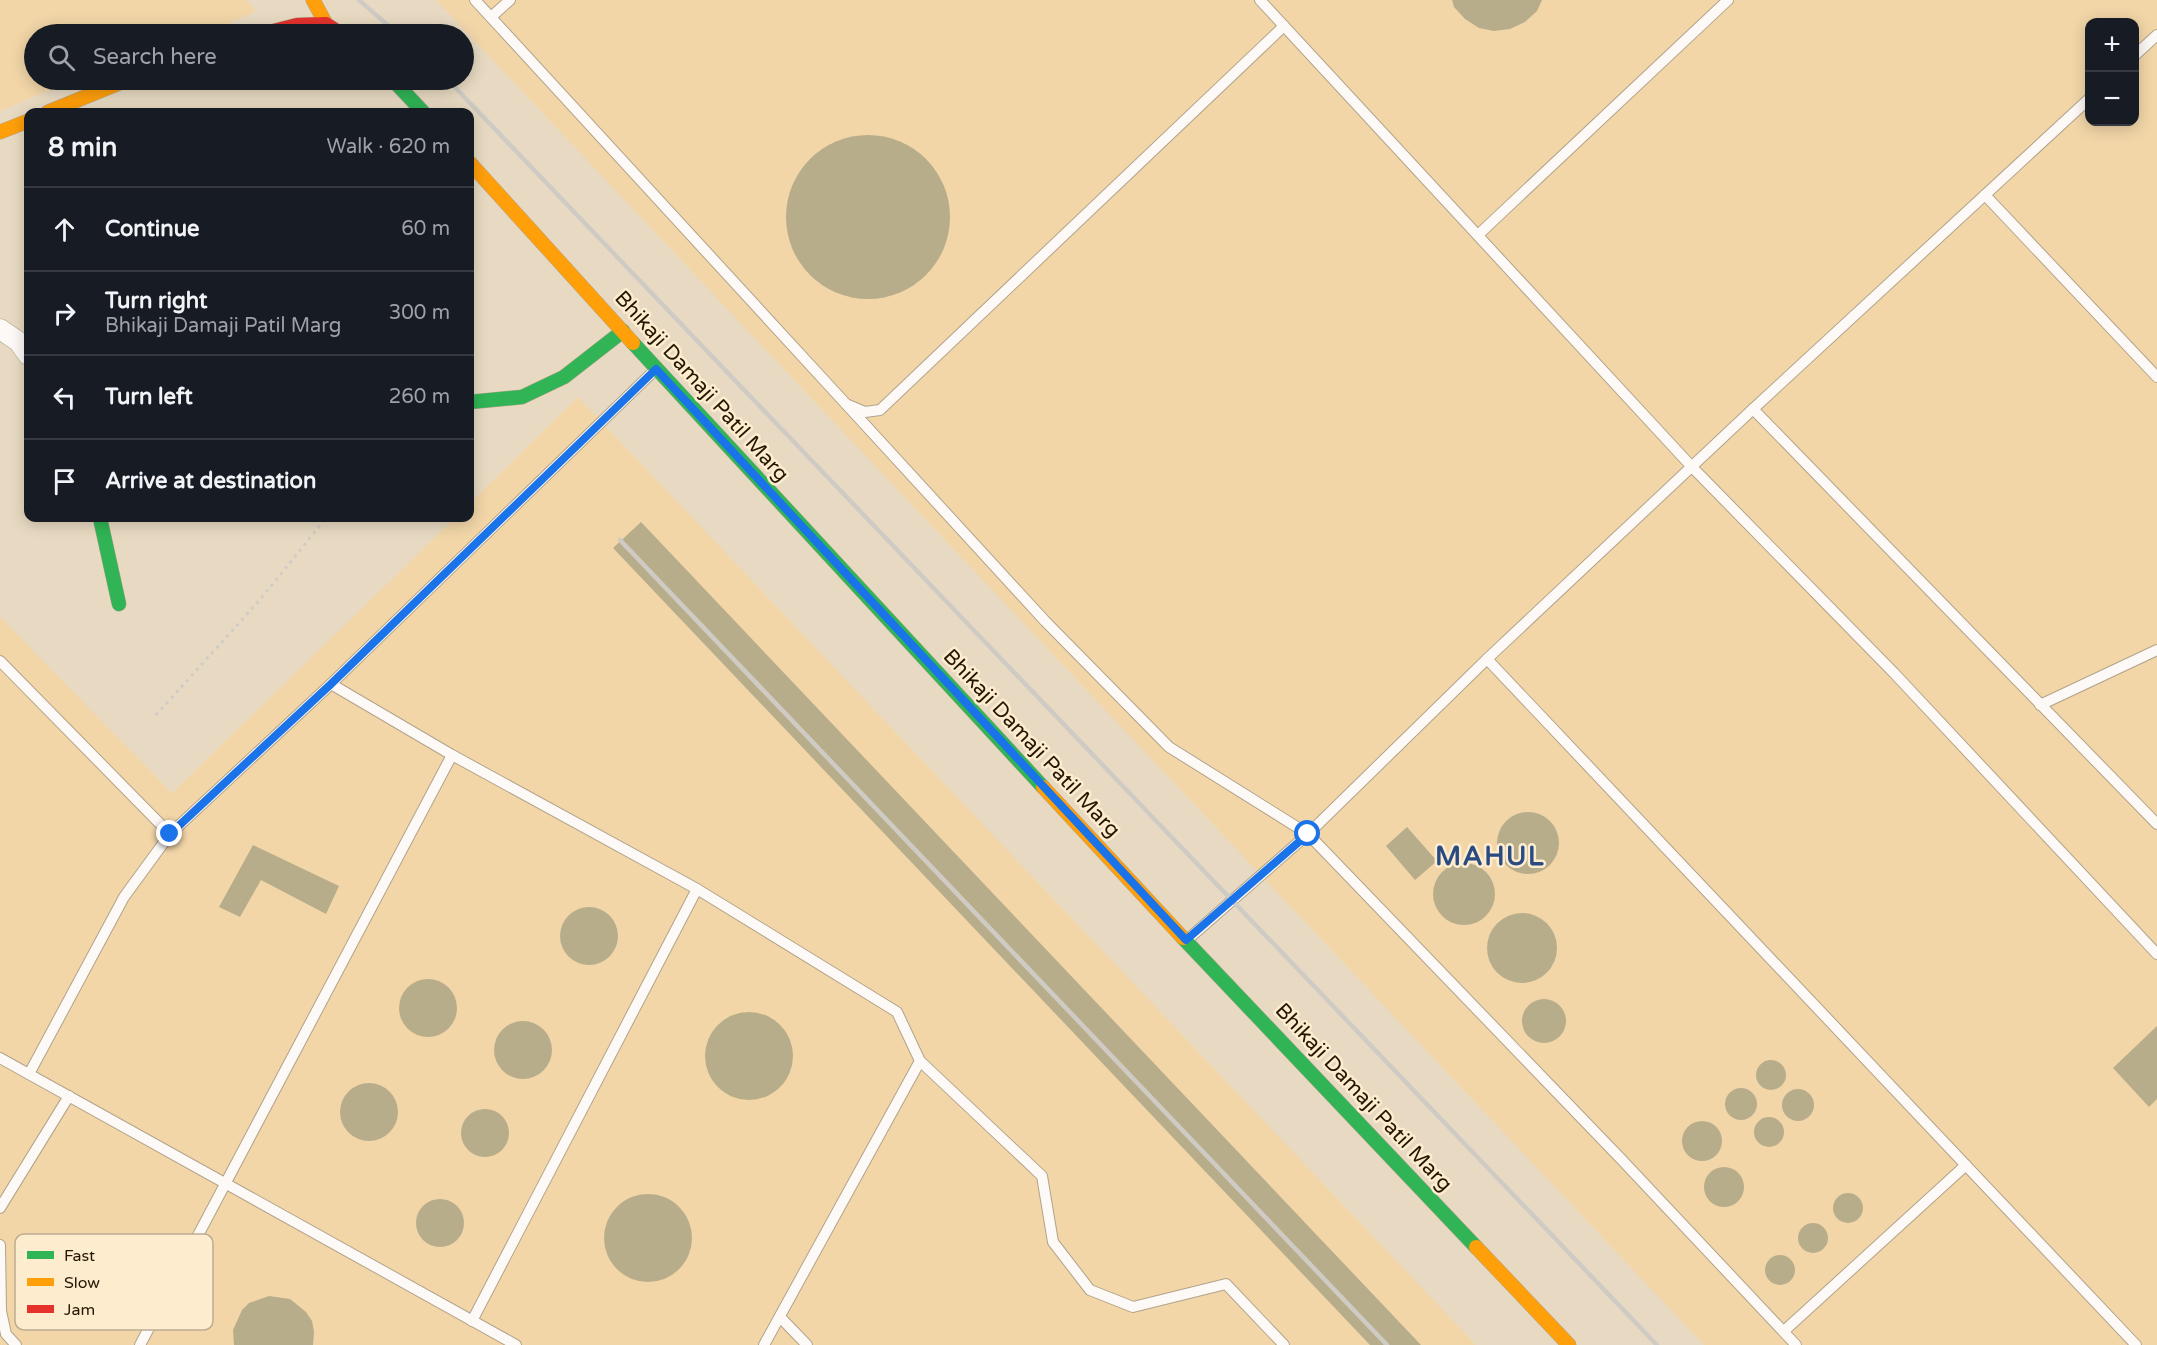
<!DOCTYPE html>
<html lang="en">
<head>
<meta charset="utf-8">
<style>
  body { margin:0; font-family:"Varela Round",sans-serif; background:#242831; color:#f1f3f6 }
  .controls { position:absolute; right:18px; top:18px; display:grid; overflow:hidden; border-radius:12px; box-shadow:0 3px 15px #0003 }
  .controls button { width:54px; height:54px; display:grid; place-items:center; padding:0; border:0; border-bottom:2px solid #363941; background:#171b24; color:#f1f3f6; font:30px sans-serif }
  .stop { position:absolute; width:18px; height:18px; margin:-14px; border:4px solid #1a73e8; border-radius:50%; background:#fff }
  .stop.end { background:#1a73e8; border-color:#fff; box-shadow:0 2px 6px #0008 }
  .list { margin:0; padding:0; list-style:none }
  h2 { display:flex; justify-content:space-between; align-items:center; height:78px; margin:0; padding:0 24px; font-size:26px }
  h2 small { font-size:20px; font-weight:400; color:#9ea1a6 }
  .list li { display:grid; grid-template-columns:39px 1fr auto; gap:18px; align-items:center; box-sizing:border-box; height:84px; padding:0 24px; border-top:2px solid #363941 }
  .list b { display:block; font-size:22px; white-space:nowrap }
  .list p { margin:0; font-size:20px; white-space:nowrap; color:#9ea1a6 }
  .list em { font-size:20px; font-style:normal; color:#9ea1a6 }
  .icon { flex:none; width:33px; height:33px; fill:none; stroke:currentColor; stroke-width:2; stroke-linecap:round; stroke-linejoin:round }
  .map { position:relative; flex:none; width:2157px; height:1345px; overflow:hidden }
  .search { position:absolute; background:#171b24; box-shadow:0 3px 15px #0003; left:24px; top:24px; width:450px; height:66px; display:flex; align-items:center; gap:15px; box-sizing:border-box; padding:0 21px; border-radius:33px; color:#9ea1a6; font-size:22px }
  .panel { position:absolute; background:#171b24; box-shadow:0 3px 15px #0003; left:24px; top:108px; width:450px; height:414px; border-radius:12px }
  .map>svg:first-child { display:block }
  .built { fill:#f2d6a8; fill-rule:evenodd }
  .building { fill:#b8ad8b }
  .lines { fill:none; stroke-linecap:round; stroke-linejoin:round }
  .lane-casing { stroke:#b2a38a; stroke-width:12 }
  .street-casing { stroke:#b2a38a; stroke-width:21 }
  .fast-casing { stroke:#b2a38a; stroke-width:15 }
  .slow-casing { stroke:#b2a38a; stroke-width:15 }
  .jam-casing { stroke:#b2a38a; stroke-width:15 }
  .path { stroke:#d0ccc5; stroke-width:3; stroke-dasharray:3 4.5; stroke-linecap:butt }
  .lane { stroke:#fcf9f6; stroke-width:10 }
  .street { stroke:#fcf9f6; stroke-width:20 }
  .fast { stroke:#30b455; stroke-width:14 }
  .slow { stroke:#ff9f0a; stroke-width:14 }
  .jam { stroke:#e5322d; stroke-width:14 }
  .rail { stroke:#cfcbc4; stroke-width:4.5 }
  .route { stroke:#1a73e8; stroke-width:8 }
  .labels { text-anchor:middle; stroke-width:5; stroke-linejoin:round; paint-order:stroke }
  .street-label { font-size:21px; fill:#241702; stroke:#feeccf }
  .district-label { font-size:27px; font-weight:bold; letter-spacing:1.5px; fill:#294b82; stroke:#feeccf }
  .key { fill:#feeccf; stroke:#bdac92; stroke-width:1.5 }
  .key-label { font-size:16px; fill:#241702 }
</style>
</head>
<body>
<div class="map">
<svg width="2157" height="1345" viewBox="0 0 2157 1345">
  <rect width="100%" height="100%" fill="#e8dac2"/>
  <g class="built">
    <path d="M0,0H246L256,11L207,34H34V80H74L0,111Z"/>
    <path d="M436,0H2157V1345H1704ZM2090,22H2134V122H2090Z"/>
    <path d="M578,397L1476,1345H0V617L172,793L455,518H470V503Z"/>
  </g>
  <g class="building">
    <path d="M1452,0H1542L1537,11L1525,22L1510,29L1494,31L1479,28L1465,19L1454,7Z"/>
    <circle cx="868" cy="217" r="82"/>
    <path d="M641,522L1421,1345H1370L613,548Z"/>
    <circle cx="1528" cy="843" r="31"/>
    <path d="M1407,827L1437,861L1415,880L1386,846Z"/>
    <path d="M253,845L339,886L326,914L261,880L240,917L219,907Z"/>
    <circle cx="1464" cy="894" r="31"/>
    <circle cx="589" cy="936" r="29"/>
    <circle cx="1522" cy="948" r="35"/>
    <circle cx="428" cy="1008" r="29"/>
    <circle cx="1544" cy="1021" r="22"/>
    <circle cx="749" cy="1056" r="44"/>
    <circle cx="523" cy="1050" r="29"/>
    <path d="M2157,1026V1099L2149,1107L2113,1068Z"/>
    <circle cx="1771" cy="1075" r="15"/>
    <circle cx="369" cy="1112" r="29"/>
    <circle cx="1741" cy="1104" r="16"/>
    <circle cx="1798" cy="1105" r="16"/>
    <circle cx="485" cy="1133" r="24"/>
    <circle cx="1769" cy="1132" r="15"/>
    <circle cx="1702" cy="1141" r="20"/>
    <circle cx="1724" cy="1187" r="20"/>
    <circle cx="1848" cy="1208" r="15"/>
    <circle cx="648" cy="1238" r="44"/>
    <circle cx="440" cy="1223" r="24"/>
    <circle cx="1813" cy="1238" r="15"/>
    <circle cx="1780" cy="1270" r="15"/>
    <path d="M269,1296L290,1299L306,1312L312,1321L314,1332L313,1345H234L233,1330L242,1310L249,1303Z"/>
  </g>
  <g class="lines">
    <defs>
      <g id="lane">
        <path d="M475,0L846,404L865,412L880,410L1284,26"/>
        <path d="M1260,0L1692,467L1894,673L2157,954"/>
        <path d="M491,17L510,0"/>
        <path d="M2134,56L2157,35"/>
        <path d="M2090,98L1753,409L1487,659L2136,1345"/>
        <path d="M1985,195L2157,377"/>
        <path d="M1478,235L1728,0"/>
        <path d="M846,404L1045,621L1169,747L1308,834L1622,1160L1796,1345"/>
        <path d="M1753,409L2157,824"/>
        <path d="M0,661L170,834L331,684L656,369"/>
        <path d="M331,684L452,755L697,889L897,1012L920,1061L1042,1176L1053,1242L1090,1290L1133,1307L1226,1284L1284,1345"/>
        <path d="M2040,705L2157,650"/>
        <path d="M1187,940L1308,834L1487,659"/>
        <path d="M0,1058L516,1345"/>
        <path d="M29,1074L124,897L170,834"/>
        <path d="M0,1208L69,1096"/>
        <path d="M0,1245L1,1311L6,1334L16,1345"/>
        <path d="M780,1317L807,1345"/>
        <path d="M472,1321L697,889"/>
        <path d="M1784,1331L1966,1165"/>
        <path d="M140,1345L452,755"/>
        <path d="M764,1345L920,1061"/>
      </g>
      <path id="street" d="M0,329L19,342L28,355"/>
      <g id="fast">
        <path d="M393,80L423,112"/>
        <path d="M633,343L1043,787"/>
        <path d="M470,402L522,397L564,377L623,331"/>
        <path d="M100,518L119,604"/>
        <path d="M1183,938L1476,1247"/>
      </g>
      <g id="slow">
        <path d="M313,0L326,24"/>
        <path d="M48,112L127,80"/>
        <path d="M0,132L28,121"/>
        <path d="M470,163L633,343"/>
        <path d="M1043,787L1183,938"/>
        <path d="M1476,1247L1569,1345"/>
      </g>
      <path id="jam" d="M262,34L297,25L326,24L341,34"/>
    </defs>
    <use href="#lane" class="lane-casing"/>
    <use href="#street" class="street-casing"/>
    <use href="#fast" class="fast-casing"/>
    <use href="#slow" class="slow-casing"/>
    <use href="#jam" class="jam-casing"/>
    <path class="path" d="M156,715L259,601L326,518"/>
    <use href="#lane" class="lane"/>
    <use href="#street" class="street"/>
    <use href="#fast" class="fast"/>
    <use href="#slow" class="slow"/>
    <use href="#jam" class="jam"/>
    <g class="rail">
      <path d="M359,0L398,34"/>
      <path d="M448,80L1657,1345"/>
      <path d="M620,540L1387,1345"/>
    </g>
  </g>
  <g class="lines">
    <path class="route" d="M170,834L331,684L656,369L1186,940L1308,834"/>
  </g>
  <g class="labels">
    <g class="street-label">
      <text transform="translate(702 386) rotate(48)" y="7">Bhikaji Damaji Patil Marg</text>
      <text transform="translate(1032 743) rotate(47)" y="7">Bhikaji Damaji Patil Marg</text>
      <text transform="translate(1364 1097) rotate(47)" y="7">Bhikaji Damaji Patil Marg</text>
    </g>
    <g class="district-label">
      <text x="1490" y="865">MAHUL</text>
    </g>
  </g>
  <rect x="15" y="1234" width="198" height="96" rx="9" class="key"/>
  <rect x="27" y="1251" width="27" height="8" fill="#30b455"/>
  <rect x="27" y="1278" width="27" height="8" fill="#ff9f0a"/>
  <rect x="27" y="1305" width="27" height="8" fill="#e5322d"/>
  <g class="key-label">
    <text x="64" y="1261">Fast</text>
    <text x="64" y="1288">Slow</text>
    <text x="64" y="1315">Jam</text>
  </g>
</svg>
<div class="controls">
<button>+</button>
<button>−</button>
</div>
<div class="stop" style="left:1308px;top:834px"></div>
<div class="stop end" style="left:170px;top:834px"></div>
<div class="search"><svg class="icon" aria-label="search" viewBox="0 0 24 24"><circle cx="10" cy="10" r="6"/><path d="M15 15l6 6"/></svg>Search here</div>
<section class="panel">
<h2>8 min<small>Walk · 620 m</small></h2>
<ul class="list">
<li><svg class="icon" aria-label="ahead" viewBox="0 0 24 24"><path d="M12 20V5M6 11l6-6 6 6"/></svg><div><b>Continue</b></div><em>60 m</em></li>
<li><svg class="icon" aria-label="right" viewBox="0 0 24 24"><path d="M7 20v-9h11M14 6l5 5-5 5"/></svg><div><b>Turn right</b><p>Bhikaji Damaji Patil Marg</p></div><em>300 m</em></li>
<li><svg class="icon" aria-label="left" viewBox="0 0 24 24"><path d="M17 20v-9H6M10 6l-5 5 5 5"/></svg><div><b>Turn left</b></div><em>260 m</em></li>
<li><svg class="icon" aria-label="arrive" viewBox="0 0 24 24"><path d="M6 21V4h12l-3 4 3 4H6"/></svg><div><b>Arrive at destination</b></div></li>
</ul>
</section>
</div>
</body>
</html>
